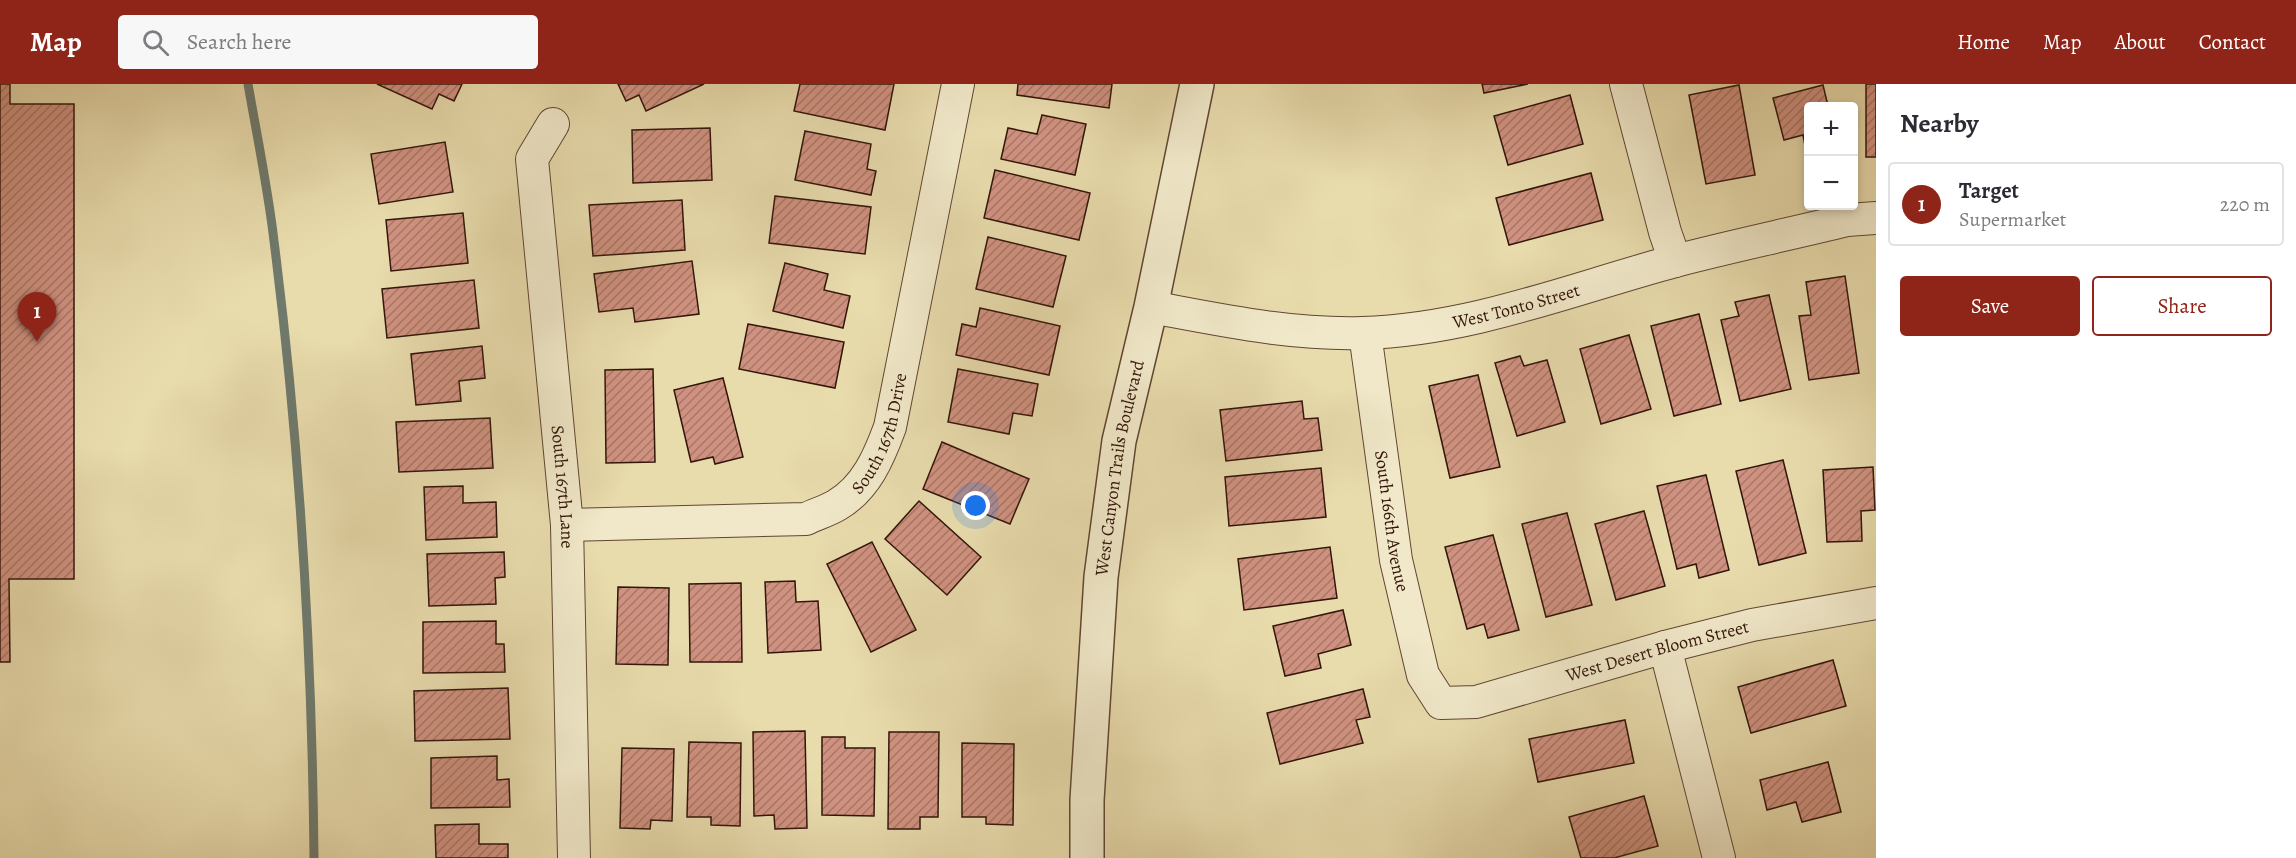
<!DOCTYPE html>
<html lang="en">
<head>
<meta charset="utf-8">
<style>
  body { margin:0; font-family:Alegreya,serif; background:#f7f7f7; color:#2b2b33 }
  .controls { position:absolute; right:18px; top:18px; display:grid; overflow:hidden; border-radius:6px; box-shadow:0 3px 9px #0003 }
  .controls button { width:54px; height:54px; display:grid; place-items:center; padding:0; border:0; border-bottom:2px solid #e1e1e2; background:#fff; color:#2b2b33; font:30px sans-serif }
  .you { position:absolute; left:976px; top:422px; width:21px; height:21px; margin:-15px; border:4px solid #fff; border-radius:50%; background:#1a73e8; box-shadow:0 0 0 9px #1a73e833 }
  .badge { display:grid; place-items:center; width:39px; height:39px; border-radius:50%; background:#8f2418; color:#fff; font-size:20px; font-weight:700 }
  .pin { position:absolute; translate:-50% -50px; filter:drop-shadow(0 2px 3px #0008) }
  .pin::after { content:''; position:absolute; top:32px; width:21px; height:18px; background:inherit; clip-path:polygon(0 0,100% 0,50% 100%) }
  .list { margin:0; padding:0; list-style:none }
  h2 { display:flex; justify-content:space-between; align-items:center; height:78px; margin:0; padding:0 24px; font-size:26px }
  h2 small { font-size:20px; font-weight:400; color:#7c7c81 }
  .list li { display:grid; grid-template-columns:39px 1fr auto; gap:18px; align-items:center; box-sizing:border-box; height:84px; margin:0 12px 12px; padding:0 12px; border:2px solid #e1e1e2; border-radius:6px }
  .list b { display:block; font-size:22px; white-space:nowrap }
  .list p { margin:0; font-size:20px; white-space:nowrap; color:#7c7c81 }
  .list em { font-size:20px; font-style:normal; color:#7c7c81 }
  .actions { display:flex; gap:12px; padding:18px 24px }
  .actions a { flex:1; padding:14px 0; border:2px solid #8f2418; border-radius:6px; text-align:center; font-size:21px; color:#8f2418 }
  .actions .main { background:#8f2418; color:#fff }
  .icon { flex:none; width:33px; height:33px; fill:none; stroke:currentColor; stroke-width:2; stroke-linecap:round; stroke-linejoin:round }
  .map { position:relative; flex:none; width:1876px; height:774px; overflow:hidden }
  header { display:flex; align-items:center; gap:36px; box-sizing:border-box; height:84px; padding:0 30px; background:#8f2418; color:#fff }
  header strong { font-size:28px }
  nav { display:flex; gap:33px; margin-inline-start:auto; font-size:21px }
  .search { width:420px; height:54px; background:#f7f7f7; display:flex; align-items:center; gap:15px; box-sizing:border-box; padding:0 21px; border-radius:6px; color:#7c7c81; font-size:22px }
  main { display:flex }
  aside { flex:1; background:#fff }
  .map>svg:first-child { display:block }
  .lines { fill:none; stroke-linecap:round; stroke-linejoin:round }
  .stream { stroke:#6f796c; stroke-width:9 }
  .building { fill:url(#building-hatch); stroke:#33150a; stroke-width:1.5 }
  .minor-casing { stroke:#604632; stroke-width:34 }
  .tertiary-casing { stroke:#604632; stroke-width:36 }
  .minor { stroke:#f0e8c9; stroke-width:32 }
  .tertiary { stroke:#f0e8c9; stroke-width:33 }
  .labels { text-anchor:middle; stroke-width:4.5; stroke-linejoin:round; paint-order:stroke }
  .street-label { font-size:18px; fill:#33150a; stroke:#f0e8c9 }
</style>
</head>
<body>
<header>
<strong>Map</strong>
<div class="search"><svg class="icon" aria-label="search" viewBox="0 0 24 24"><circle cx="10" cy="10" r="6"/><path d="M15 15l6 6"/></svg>Search here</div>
<nav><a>Home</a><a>Map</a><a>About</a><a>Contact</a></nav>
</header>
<main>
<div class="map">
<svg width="1876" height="774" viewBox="0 0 1876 774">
  <defs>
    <pattern id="building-hatch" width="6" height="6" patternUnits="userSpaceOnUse" patternTransform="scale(1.5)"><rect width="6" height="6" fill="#d09280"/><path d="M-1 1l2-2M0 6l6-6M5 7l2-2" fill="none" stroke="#a97667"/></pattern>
  </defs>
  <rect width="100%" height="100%" fill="#e8dbac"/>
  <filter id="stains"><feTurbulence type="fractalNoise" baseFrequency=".00333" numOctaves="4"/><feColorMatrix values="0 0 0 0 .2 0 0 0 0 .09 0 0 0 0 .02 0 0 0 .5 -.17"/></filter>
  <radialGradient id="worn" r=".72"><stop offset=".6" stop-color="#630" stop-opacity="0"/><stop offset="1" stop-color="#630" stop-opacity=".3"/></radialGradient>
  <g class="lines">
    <path class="stream" d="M248,0C257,52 268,105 274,157C300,362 312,568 314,774"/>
  </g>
  <g class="building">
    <path d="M0,0H10V20H74V495H9L10,578H0Z"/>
    <path d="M377,0H462L454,17L439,10L432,25Z"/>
    <path d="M618,0H704L646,27L639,11L626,17Z"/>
    <path d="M800,0H894L885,46L794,27Z"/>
    <path d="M1018,0H1112L1109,24L1017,11Z"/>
    <path d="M1482,0H1528L1484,9Z"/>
    <rect x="1866" y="0" width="10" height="73"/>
    <path d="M1739,1L1755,91L1706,100L1689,11Z"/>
    <path d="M1823,1L1828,22H1808V77L1803,51L1784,56L1773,14Z"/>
    <path d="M1570,11L1583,60L1508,81L1494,32Z"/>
    <path d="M1042,31L1086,40L1075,91L1001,75L1008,44L1037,50Z"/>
    <path d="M710,44L712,96L633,99L632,46Z"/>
    <path d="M805,47L871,60L867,85L876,87L871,111L795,96Z"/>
    <path d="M445,58L453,108L379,120L371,70Z"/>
    <path d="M995,86L1090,109L1079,156L984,134Z"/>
    <path d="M1591,89L1603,136L1509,161L1496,114Z"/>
    <path d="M775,112L871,123L865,170L769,159Z"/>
    <path d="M682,116L685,166L593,172L589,121Z"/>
    <path d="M463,129L468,179L391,187L386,136Z"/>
    <path d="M988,153L1066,172L1053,223L976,205Z"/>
    <path d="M692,177L699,230L635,238L633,224L599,228L594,190Z"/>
    <path d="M785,179L828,190L824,206L850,212L843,244L773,227Z"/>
    <path d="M1845,192L1859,289L1809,296L1799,232L1811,231L1806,198Z"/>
    <path d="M474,196L479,244L387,254L382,205Z"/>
    <path d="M1769,211L1791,305L1740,317L1721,236L1739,232L1735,218Z"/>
    <path d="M980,224L1060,242L1049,291L956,271L962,240L976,243Z"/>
    <path d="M1699,230L1721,320L1674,332L1651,242Z"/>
    <path d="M748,240L844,258L835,304L739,285Z"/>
    <path d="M1629,251L1651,325L1601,340L1580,265Z"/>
    <path d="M482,262L485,294L459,297L461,317L416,321L411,270Z"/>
    <path d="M1520,272L1524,282L1547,276L1565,338L1517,352L1495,279Z"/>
    <path d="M653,285L655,378L606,379L605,286Z"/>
    <path d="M958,285L1038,300L1032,332L1013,329L1009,350L948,338Z"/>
    <path d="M1478,291L1500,383L1450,394L1429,302Z"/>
    <path d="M723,294L743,373L715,380L713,373L691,378L674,306Z"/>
    <path d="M1302,317L1304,335L1318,334L1322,366L1226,377L1220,326Z"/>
    <path d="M490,334L493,384L399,388L396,338Z"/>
    <path d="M942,358L1029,395L1010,440L923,405Z"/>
    <path d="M1783,376L1806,469L1759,481L1736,387Z"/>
    <path d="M1873,383L1875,426L1861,427L1862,457L1827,458L1823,386Z"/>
    <path d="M1321,384L1326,433L1229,442L1225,393Z"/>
    <path d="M1706,391L1729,486L1699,494L1696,480L1677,485L1657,402Z"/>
    <path d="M463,402V419L496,418L497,453L426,456L424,403Z"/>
    <path d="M919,417L981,473L947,511L885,455Z"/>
    <path d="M1644,427L1665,502L1616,516L1595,440Z"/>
    <path d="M1567,429L1592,521L1546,533L1522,440Z"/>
    <path d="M1493,451L1519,546L1488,554L1484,540L1467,545L1445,463Z"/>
    <path d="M872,458L916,546L871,568L827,480Z"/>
    <path d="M1330,463L1337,514L1244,526L1238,475Z"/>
    <path d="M504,468L505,493L495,494L496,520L429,522L427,470Z"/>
    <path d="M795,497L796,518L818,517L821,566L768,569L765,498Z"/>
    <path d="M741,499L742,578H690L689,500Z"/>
    <path d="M618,503L669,504L668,581L616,580Z"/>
    <path d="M1343,526L1351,561L1318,570L1321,584L1285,592L1273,542Z"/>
    <path d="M496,537V560H504L505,588L423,589V538Z"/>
    <path d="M1833,576L1846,622L1751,649L1738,603Z"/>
    <path d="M508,604L510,655L415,657L414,607Z"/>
    <path d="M1363,605L1370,633L1356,636L1363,659L1280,680L1267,629Z"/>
    <path d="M1625,636L1634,679L1538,698L1529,655Z"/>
    <path d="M805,647L807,744L775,745L774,731L754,732L753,648Z"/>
    <path d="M889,648H939L938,733H920V745H888Z"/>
    <path d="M822,653H845V664H875L874,732L822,731Z"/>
    <path d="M689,658L741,659L740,742L711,741V733H687Z"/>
    <path d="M962,659L1014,660L1013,741L986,740V733H962Z"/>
    <path d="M622,664L674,665L672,737L651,736L650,745L620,744Z"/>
    <path d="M497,672V696L509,695L510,723L431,724V674Z"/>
    <path d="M1828,678L1841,728L1802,738L1796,718L1767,726L1760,696Z"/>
    <path d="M1644,712L1658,762L1614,774H1581L1569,733Z"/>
    <path d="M479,740V760H508V774H436L435,741Z"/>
  </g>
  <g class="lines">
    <defs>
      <g id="minor">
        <path d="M1626,0L1665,148L1675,177"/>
        <path id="s1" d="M553,40L532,75L567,441L574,774"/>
        <path id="s2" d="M1151,223C1221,236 1290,251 1362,249C1471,246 1571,205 1675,177C1732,162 1790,150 1847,136L1876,134"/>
        <path id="s3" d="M1365,249L1396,476L1423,591L1441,619L1476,618L1665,563L1752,541L1876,519"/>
        <path id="s4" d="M567,441L806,435C816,430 827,427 837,421C866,404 879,373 890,343L958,0"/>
        <path d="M1665,563L1719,774"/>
      </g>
      <g id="tertiary">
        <path id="s5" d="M1087,774V716L1101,493L1119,357L1151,223L1197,0"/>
      </g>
    </defs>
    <use href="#minor" class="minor-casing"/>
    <use href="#tertiary" class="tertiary-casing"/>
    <use href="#minor" class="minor"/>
    <use href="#tertiary" class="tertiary"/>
  </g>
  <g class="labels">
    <g class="street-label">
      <text dy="6" stroke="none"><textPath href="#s2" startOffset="370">West Tonto Street</textPath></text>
      <text dy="6" stroke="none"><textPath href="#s4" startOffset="360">South 167th Drive</textPath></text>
      <text dy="6" stroke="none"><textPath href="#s5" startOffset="392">West Canyon Trails Boulevard</textPath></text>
      <text dy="6" stroke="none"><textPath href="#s1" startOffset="370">South 167th Lane</textPath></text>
      <text dy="6" stroke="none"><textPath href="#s3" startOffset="190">South 166th Avenue</textPath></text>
      <text dy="6" stroke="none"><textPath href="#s3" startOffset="604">West Desert Bloom Street</textPath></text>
    </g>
  </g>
  <rect width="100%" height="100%" filter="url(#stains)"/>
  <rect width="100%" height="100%" fill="url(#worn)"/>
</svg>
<div class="controls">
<button>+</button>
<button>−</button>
</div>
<div class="you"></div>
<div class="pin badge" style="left:37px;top:258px">1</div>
</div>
<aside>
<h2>Nearby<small></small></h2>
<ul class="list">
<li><span class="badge">1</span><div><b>Target</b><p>Supermarket</p></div><em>220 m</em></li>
</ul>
<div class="actions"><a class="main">Save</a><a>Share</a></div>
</aside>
</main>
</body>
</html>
